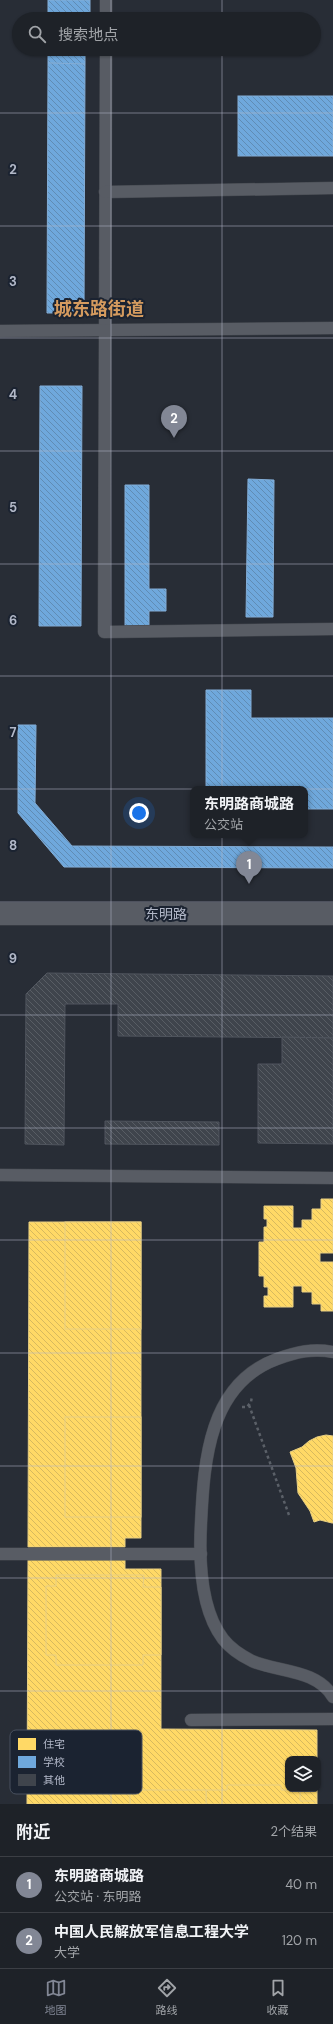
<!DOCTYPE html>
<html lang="zh">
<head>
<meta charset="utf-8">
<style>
  body { margin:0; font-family:"DM Sans","Noto Sans SC",sans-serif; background:#262a30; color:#f1f3f6 }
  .controls { position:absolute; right:12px; bottom:12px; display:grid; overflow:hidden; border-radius:8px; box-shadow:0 1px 3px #0004 }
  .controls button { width:36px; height:36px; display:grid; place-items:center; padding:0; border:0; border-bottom:1px solid #3c3f45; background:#1e2228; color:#f1f3f6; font:20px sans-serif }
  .you { position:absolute; left:139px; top:813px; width:14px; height:14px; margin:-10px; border:3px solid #fff; border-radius:50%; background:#1a73e8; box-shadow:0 0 0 6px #1a73e833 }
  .badge { display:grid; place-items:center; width:26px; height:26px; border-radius:50%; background:#828795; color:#fff; font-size:13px; font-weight:700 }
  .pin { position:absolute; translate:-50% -33px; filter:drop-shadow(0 1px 2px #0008) }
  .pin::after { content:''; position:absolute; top:21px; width:14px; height:12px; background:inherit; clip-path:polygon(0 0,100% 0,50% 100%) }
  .popup { position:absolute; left:190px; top:786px; width:118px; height:52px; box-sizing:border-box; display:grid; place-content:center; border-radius:8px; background:#1e2228; filter:drop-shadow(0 1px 3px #0005); font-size:13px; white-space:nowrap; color:#a1a4a8 }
  .popup b { font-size:15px; color:#f1f3f6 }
  .popup::after { content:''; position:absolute; left:50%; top:100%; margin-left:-8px; border:8px solid transparent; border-top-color:#1e2228 }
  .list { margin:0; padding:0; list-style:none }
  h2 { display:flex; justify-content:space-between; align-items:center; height:52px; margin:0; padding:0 16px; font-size:17px }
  h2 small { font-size:13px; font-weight:400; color:#a1a4a8 }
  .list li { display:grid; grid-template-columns:26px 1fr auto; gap:12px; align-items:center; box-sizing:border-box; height:56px; padding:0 16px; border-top:1px solid #3c3f45 }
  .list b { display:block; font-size:15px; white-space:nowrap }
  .list p { margin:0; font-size:13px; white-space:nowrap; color:#a1a4a8 }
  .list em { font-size:13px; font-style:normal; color:#a1a4a8 }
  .icon { flex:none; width:22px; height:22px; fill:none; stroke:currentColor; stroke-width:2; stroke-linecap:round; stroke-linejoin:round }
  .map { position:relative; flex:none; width:333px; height:1804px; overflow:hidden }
  .search { position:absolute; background:#1e2228; box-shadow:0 1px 3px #0004; left:12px; right:12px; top:12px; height:44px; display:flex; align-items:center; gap:10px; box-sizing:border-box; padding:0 14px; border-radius:22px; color:#a1a4a8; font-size:15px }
  .sheet { height:164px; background:#1e2228 }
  nav { display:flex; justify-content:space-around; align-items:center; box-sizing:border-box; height:56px; border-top:1px solid #3c3f45; background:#1e2228; font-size:11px; color:#a1a4a8 }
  nav a { display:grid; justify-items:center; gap:2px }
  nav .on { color:#828795 }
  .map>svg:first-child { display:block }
  .homes { fill:url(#homes-back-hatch); stroke:#e8cf83 }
  .schools { fill:url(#schools-back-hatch); stroke:#83add6 }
  .building { fill:url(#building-back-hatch); stroke:#50555e }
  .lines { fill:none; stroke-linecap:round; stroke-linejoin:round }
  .service-casing { stroke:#44484f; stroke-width:13 }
  .tertiary-casing { stroke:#44484f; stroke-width:23 }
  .path { stroke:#5b6068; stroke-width:2.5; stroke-dasharray:3 3; stroke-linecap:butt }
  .service { stroke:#585c64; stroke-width:12 }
  .tertiary { stroke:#585c64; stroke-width:22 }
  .grid { fill:none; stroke:#b2b8c8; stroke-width:1; stroke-opacity:0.55 }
  .labels { text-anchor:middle; stroke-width:4; stroke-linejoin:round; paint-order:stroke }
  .street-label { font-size:14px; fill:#b2b8c8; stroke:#1b2331 }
  .district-label { font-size:18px; font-weight:bold; fill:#d59b5f; stroke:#1b2331 }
  .key { fill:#1b2331; stroke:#48505e; stroke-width:1 }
  .key-label { font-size:11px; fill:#b2b8c8 }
  .grid-label { font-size:13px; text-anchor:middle; font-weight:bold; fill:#b2b8c8; stroke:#1b2331; stroke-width:4; stroke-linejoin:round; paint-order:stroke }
</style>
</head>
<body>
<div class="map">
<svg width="333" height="1804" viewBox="0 0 333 1804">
  <defs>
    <pattern id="homes-back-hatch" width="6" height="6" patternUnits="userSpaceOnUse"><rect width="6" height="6" fill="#ffd966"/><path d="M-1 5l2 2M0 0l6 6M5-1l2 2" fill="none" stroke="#d7b95e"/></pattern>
    <pattern id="schools-back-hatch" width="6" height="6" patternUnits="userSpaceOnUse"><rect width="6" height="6" fill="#6fa8dc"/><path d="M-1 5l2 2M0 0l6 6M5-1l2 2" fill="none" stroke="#608cb4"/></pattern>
    <pattern id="building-back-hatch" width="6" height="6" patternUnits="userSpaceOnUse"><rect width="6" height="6" fill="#3f444c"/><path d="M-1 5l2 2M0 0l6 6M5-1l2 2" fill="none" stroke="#585d64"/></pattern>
  </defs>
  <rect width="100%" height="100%" fill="#282d36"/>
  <g class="homes">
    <path d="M321,1199H333V1253H320V1262H333V1311H321V1304H312V1292H302V1286H293V1307H264V1296H268V1287H264V1276H259V1242H264V1227H267V1219H264V1206H293V1228H302V1220H312V1209H321Z"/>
    <path d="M29,1222H141V1538H125V1547H28Z"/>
    <rect x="65" y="1222" width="76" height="107"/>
    <rect x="65" y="1417" width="76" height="100"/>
    <path d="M326,1435L333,1436V1523H332L320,1520L314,1522L310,1511L298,1493L296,1468L290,1452L302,1447L309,1441L317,1437Z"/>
    <path d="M28,1560H125V1569H161V1729L317,1730V1759H288V1789H317V1804H27Z"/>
    <path d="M56,1575H144L143,1587H161V1655H143V1665H56V1655H46V1586H56Z"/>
    <path d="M227,1785H281V1790H300V1801H315V1804H206V1790H227Z"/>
    <rect x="130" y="1790" width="76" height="14"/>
  </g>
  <g class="schools">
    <rect x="48" y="0" width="42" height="19"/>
    <path d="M48,49H85V64L48,63Z"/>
    <path d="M48,63L85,64L84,313H47Z"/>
    <rect x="238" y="96" width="95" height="60"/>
    <path d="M40,386H82L81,626H39Z"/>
    <path d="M248,479L274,480L273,617H246Z"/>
    <path d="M125,485H149V589H166V611H149V627L125,626Z"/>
    <path d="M206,690H251V718H333V809H305V789H206Z"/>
    <path d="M18,725H36L35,803L72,846L333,847V868L64,867L18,813Z"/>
    <rect x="206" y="835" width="45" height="1"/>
  </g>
  <g class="building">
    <path d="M47,973L333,976V1038L118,1036V1004H65L64,1145L25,1144L26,994Z"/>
    <path d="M282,1037L333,1038V1144L258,1143V1064H282Z"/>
    <path d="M105,1121L219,1122V1145L105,1144Z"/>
  </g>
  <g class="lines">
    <defs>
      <g id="service">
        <path d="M106,19V0"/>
        <path d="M106,49L104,632L333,629"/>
        <path d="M105,192L333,188"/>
        <path d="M0,331L333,328"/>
        <path d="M0,1175L333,1178"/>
        <path d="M333,1352C313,1348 296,1352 277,1359C209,1384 204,1460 201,1523C199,1559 200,1609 223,1639C230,1648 242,1656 252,1661C277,1672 317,1669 333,1697"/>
        <path d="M0,1554H201"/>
        <path d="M191,1720L333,1719"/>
      </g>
      <path id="tertiary" d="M0,914H333"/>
    </defs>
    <use href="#service" class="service-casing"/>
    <use href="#tertiary" class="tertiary-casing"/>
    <g class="path">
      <path d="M249,1405L289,1515"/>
      <path d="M242,1407H247L251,1402L252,1396"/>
    </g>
    <use href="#service" class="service"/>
    <use href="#tertiary" class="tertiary"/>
  </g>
  <path class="grid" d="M111,0V19M222,0V19M111,49V1804M222,49V1804M0,113H333M0,226H333M0,338H333M0,451H333M0,564H333M0,676H333M0,789H333M0,902H333M0,1015H333M0,1128H333M0,1240H333M0,1353H333M0,1466H333M0,1578H333M0,1691H333"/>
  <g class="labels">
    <g class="street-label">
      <text x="166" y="919">东明路</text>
    </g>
    <g class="district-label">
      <text x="99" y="315">城东路街道</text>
    </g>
  </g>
  <rect x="10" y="1730" width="132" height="64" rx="6" class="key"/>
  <rect x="18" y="1738" width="18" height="12" fill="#ffd966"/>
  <rect x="18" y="1756" width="18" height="12" fill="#6fa8dc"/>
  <rect x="18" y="1774" width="18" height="12" fill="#3f444c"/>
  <g class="key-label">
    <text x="43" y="1748">住宅</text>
    <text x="43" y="1766">学校</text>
    <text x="43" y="1784">其他</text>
  </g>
  <g class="grid-label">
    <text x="13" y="174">2</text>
    <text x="13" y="286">3</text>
    <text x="13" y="399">4</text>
    <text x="13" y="512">5</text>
    <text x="13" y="625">6</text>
    <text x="13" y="737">7</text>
    <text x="13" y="850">8</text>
    <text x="13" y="963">9</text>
  </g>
</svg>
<div class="controls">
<button><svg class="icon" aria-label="layers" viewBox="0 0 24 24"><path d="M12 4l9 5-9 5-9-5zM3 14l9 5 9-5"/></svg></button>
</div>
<div class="you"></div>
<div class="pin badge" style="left:249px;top:884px">1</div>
<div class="popup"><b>东明路商城路</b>公交站</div>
<div class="pin badge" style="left:174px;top:438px">2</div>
<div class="search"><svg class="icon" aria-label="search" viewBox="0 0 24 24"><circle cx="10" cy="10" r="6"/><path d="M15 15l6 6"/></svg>搜索地点</div>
</div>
<section class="sheet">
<h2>附近<small>2个结果</small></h2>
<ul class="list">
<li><span class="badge">1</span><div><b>东明路商城路</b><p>公交站 · 东明路</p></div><em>40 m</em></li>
<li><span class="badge">2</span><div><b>中国人民解放军信息工程大学</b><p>大学</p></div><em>120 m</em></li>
</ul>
</section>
<nav>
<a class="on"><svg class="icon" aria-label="map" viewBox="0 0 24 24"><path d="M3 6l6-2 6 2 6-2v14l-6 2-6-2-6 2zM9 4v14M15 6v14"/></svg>地图</a>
<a><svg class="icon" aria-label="directions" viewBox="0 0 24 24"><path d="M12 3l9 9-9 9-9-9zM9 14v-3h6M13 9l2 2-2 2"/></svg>路线</a>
<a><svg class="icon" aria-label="saved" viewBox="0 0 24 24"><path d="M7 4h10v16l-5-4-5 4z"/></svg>收藏</a>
</nav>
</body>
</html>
